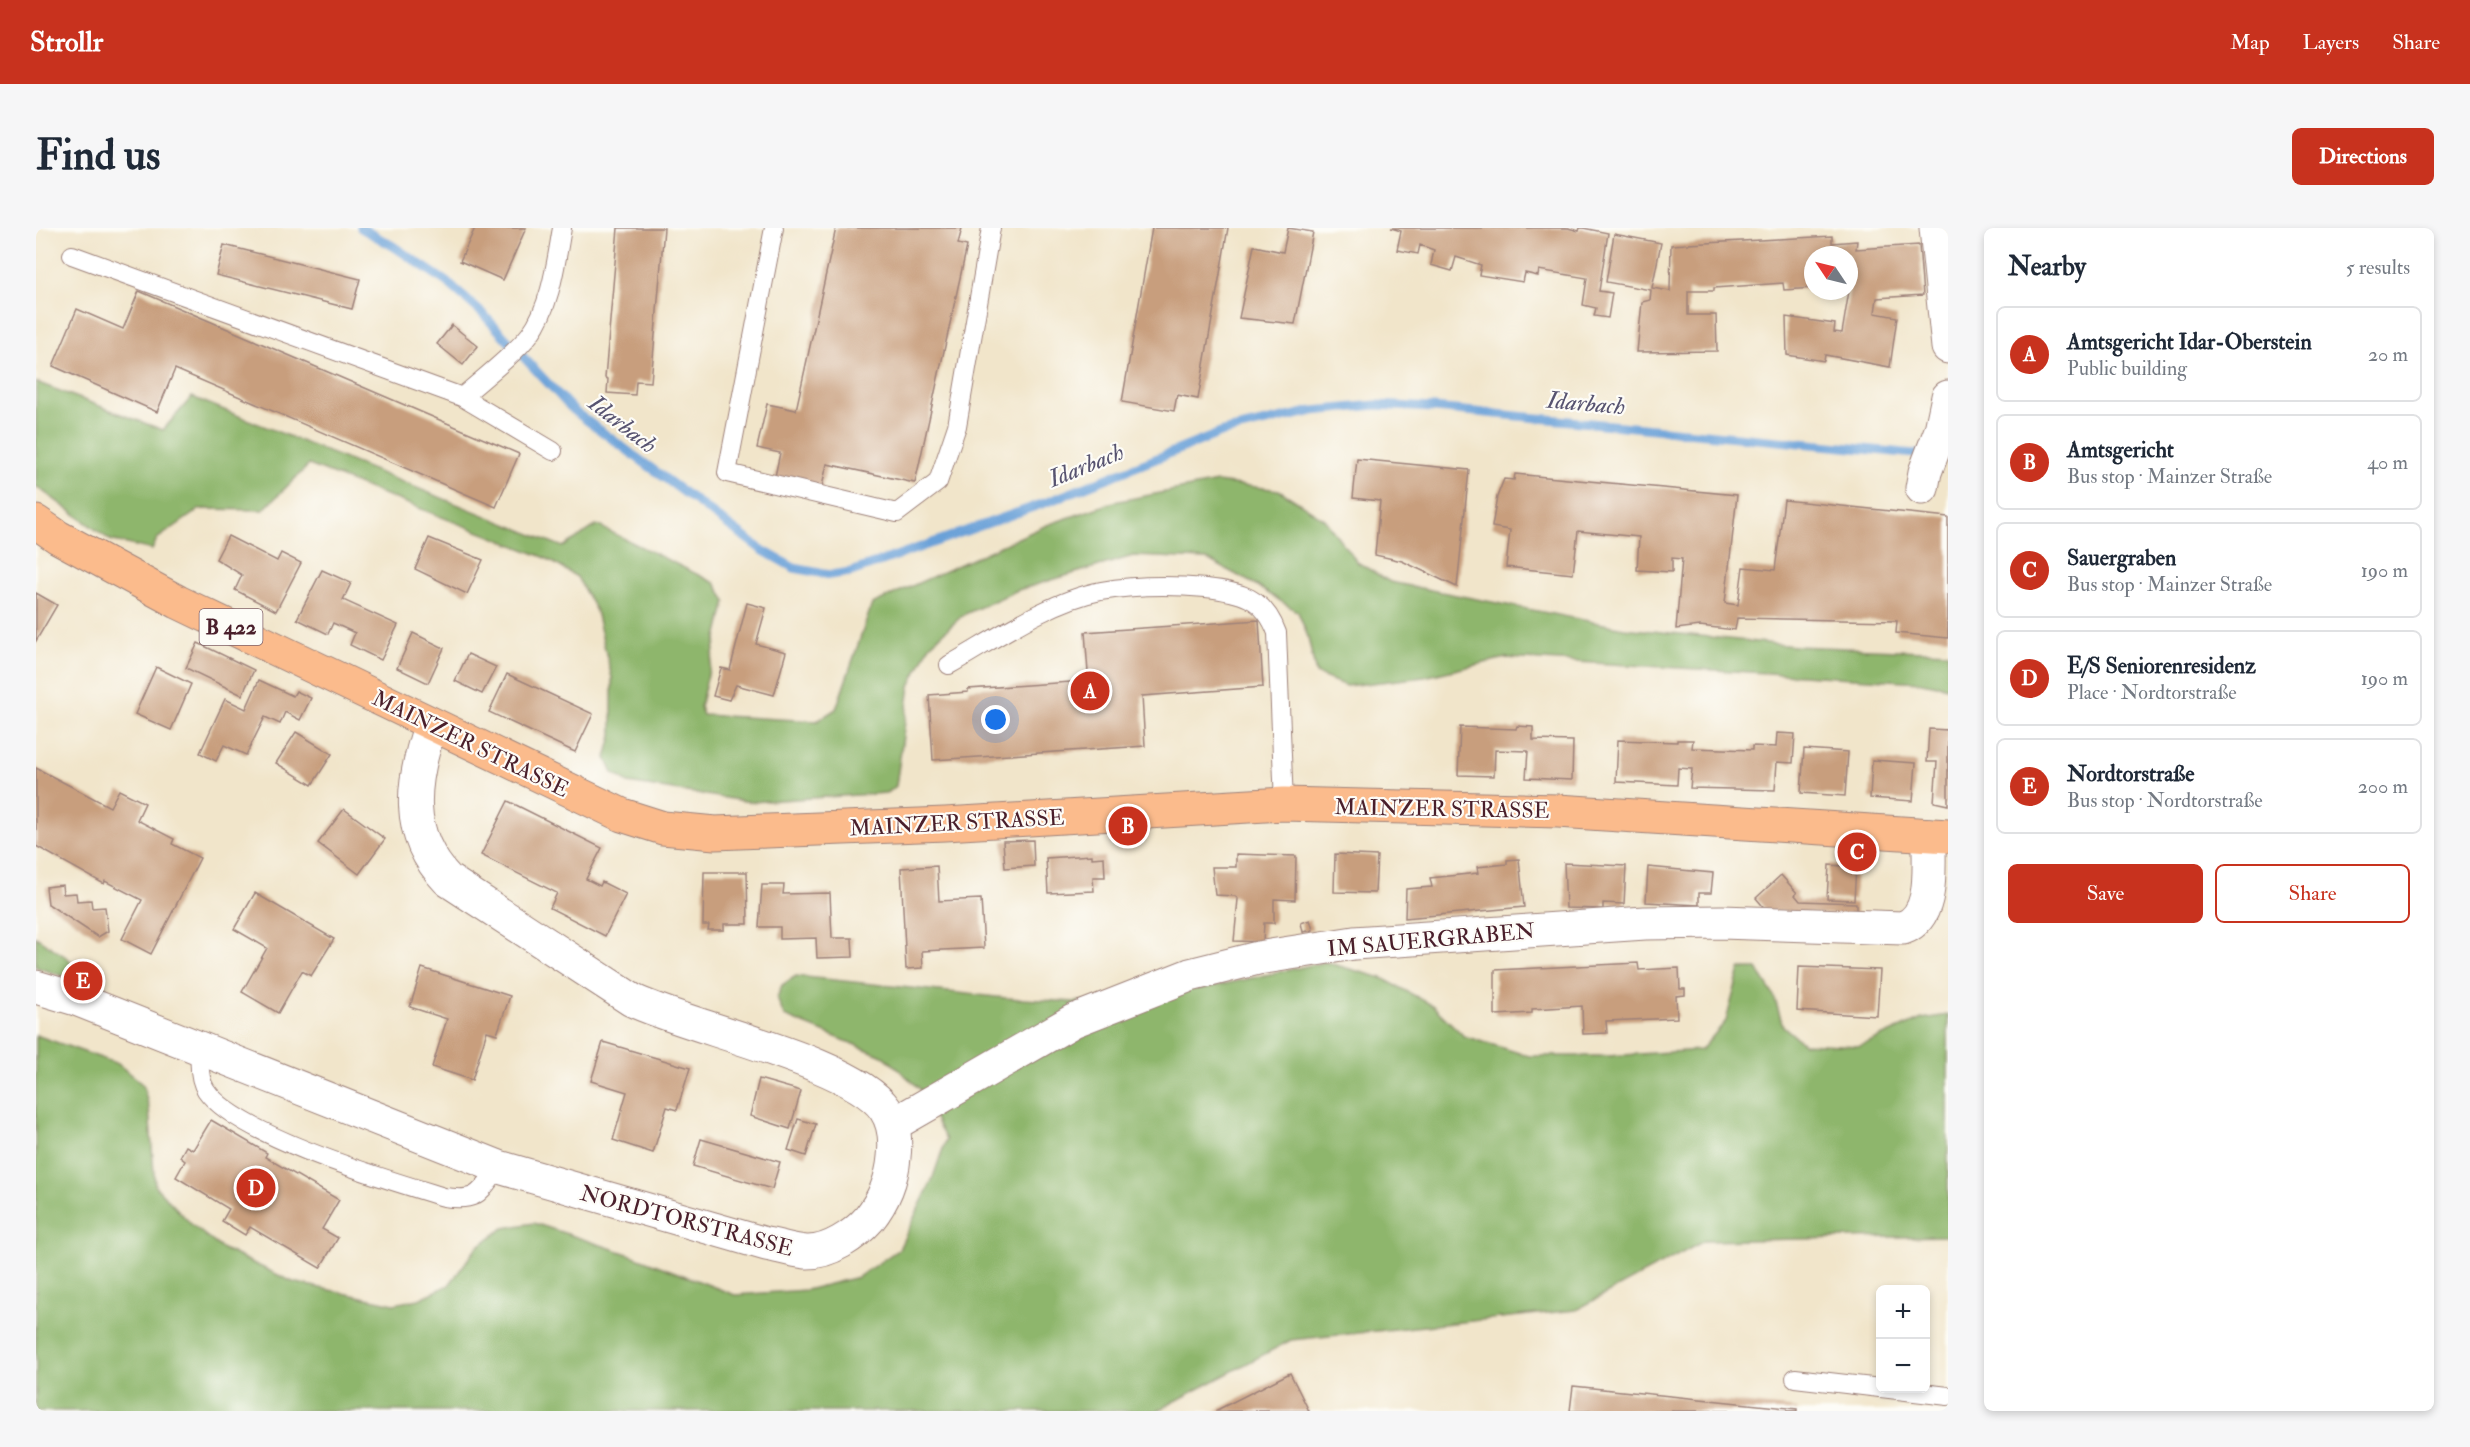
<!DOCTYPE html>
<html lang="en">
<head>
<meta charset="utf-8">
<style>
  body { margin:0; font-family:"IM FELL Double Pica",serif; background:#f6f6f7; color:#1f2937 }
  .controls { position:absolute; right:18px; bottom:18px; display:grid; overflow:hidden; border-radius:9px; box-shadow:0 3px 9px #0003 }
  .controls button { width:54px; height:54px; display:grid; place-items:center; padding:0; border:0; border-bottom:2px solid #e0e1e3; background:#fff; color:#1f2937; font:30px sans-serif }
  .compass { position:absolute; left:1768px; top:18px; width:54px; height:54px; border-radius:50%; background:#fff; box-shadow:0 3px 9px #0003; rotate:305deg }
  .you { position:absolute; left:960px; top:492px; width:21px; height:21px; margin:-15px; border:4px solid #fff; border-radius:50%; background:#1a73e8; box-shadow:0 0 0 9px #1a73e833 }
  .badge { display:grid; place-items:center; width:39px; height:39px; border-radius:50%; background:#c8321e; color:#fff; font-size:20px; font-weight:700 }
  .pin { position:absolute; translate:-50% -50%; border:3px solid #fff; box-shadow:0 2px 6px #0006 }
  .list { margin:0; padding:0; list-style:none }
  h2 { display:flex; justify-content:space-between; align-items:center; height:78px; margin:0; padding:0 24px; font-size:26px }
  h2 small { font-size:20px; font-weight:400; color:#747a83 }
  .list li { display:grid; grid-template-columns:39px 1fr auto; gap:18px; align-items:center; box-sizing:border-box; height:96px; margin:0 12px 12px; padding:0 12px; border:2px solid #e0e1e3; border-radius:9px }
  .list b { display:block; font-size:22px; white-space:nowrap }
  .list p { margin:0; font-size:20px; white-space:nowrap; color:#747a83 }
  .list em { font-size:20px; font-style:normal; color:#747a83 }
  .actions { display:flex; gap:12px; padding:18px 24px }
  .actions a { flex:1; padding:14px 0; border:2px solid #c8321e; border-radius:9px; text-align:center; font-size:21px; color:#c8321e }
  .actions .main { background:#c8321e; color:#fff }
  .map { position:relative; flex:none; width:1912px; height:1183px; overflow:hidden; border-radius:9px }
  header { display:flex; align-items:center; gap:36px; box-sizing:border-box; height:84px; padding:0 30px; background:#c8321e; color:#fff }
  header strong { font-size:28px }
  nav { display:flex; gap:33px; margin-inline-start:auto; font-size:21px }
  .intro { display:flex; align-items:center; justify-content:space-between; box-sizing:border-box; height:144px; padding:0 36px }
  h1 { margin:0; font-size:42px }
  .button { padding:15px 27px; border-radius:9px; background:#c8321e; color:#fff; font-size:21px; font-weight:700 }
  main { display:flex; gap:36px; padding:0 36px }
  aside { flex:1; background:#fff; border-radius:9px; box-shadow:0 3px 9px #0003 }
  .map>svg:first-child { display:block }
  .forest { fill:#8eb66c; stroke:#6c6a4c; stroke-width:1.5 }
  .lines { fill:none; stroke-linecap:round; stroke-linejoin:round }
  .stream { stroke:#6aa1d8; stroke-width:9 }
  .building { fill:#c89e7d }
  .lane-casing { stroke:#9e827a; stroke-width:20 }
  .street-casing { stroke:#9e827a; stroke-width:35 }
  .primary-casing { stroke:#9e827a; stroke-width:35 }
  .lane { stroke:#fff; stroke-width:18 }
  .street { stroke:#fff; stroke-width:33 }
  .primary { stroke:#fbbb8c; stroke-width:33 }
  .labels { text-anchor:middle; stroke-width:4.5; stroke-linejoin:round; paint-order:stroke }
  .shield { fill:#fdfcf7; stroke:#806168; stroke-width:1.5 }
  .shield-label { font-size:21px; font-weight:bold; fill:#4a1f2b }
  .street-label { font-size:22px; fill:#4a1f2b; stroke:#fdfcf7 }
  .water-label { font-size:24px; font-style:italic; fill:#575370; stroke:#fdfcf7 }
</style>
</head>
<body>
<header>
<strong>Strollr</strong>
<nav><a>Map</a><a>Layers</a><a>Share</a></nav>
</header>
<div class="intro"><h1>Find us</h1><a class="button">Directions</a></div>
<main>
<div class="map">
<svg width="1912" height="1183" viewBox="0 0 1912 1183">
  <rect width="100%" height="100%" fill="#fdfcf7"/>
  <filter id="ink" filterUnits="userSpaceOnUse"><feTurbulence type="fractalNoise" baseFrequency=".0167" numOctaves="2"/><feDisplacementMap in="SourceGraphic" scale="12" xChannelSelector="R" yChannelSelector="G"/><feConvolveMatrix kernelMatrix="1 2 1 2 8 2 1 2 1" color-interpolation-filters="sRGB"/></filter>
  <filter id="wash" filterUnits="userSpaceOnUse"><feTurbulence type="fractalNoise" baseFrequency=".008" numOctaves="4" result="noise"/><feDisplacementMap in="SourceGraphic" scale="24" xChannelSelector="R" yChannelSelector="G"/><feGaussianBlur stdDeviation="1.35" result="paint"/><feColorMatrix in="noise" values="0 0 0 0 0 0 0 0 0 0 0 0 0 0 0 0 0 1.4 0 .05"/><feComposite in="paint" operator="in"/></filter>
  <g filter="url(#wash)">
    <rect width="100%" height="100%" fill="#f1e5ca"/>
    <g class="forest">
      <path d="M0,154L127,202L156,169L527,319L561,297L679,355L690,373L664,479L667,487L781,493L800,481L836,376L1011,297L1078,274L1181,254L1243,262L1288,291L1321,334L1354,354L1588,400L1759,418L1912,424V459L1886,454L1470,430L1388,449L1310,458L1280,446L1272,409L1262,384L1216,355L1171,331L1097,328L982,362L927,387L894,417L874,458L860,558L851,565L715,574L592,555L577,545L570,530L576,508V450L560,383L541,349L510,330L273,237L227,282L164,281L121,311L116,322L74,312L0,258Z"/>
      <path d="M0,709L33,731L39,744L32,750L0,739Z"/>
      <path d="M1289,734L1346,750L1396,777L1428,808L1493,828H1572L1665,822L1690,793L1704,741H1721L1738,768L1747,798L1767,815L1824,818L1886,791L1912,787V1008L1668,1013L1540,1082L1255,1112L1121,1183H0V807L82,836L107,857L113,880L119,958L156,997L185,1020L257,1054L358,1076L383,1071L413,1057L441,1019L468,1000L498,995L595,1027L699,1067L770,1062L822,1049L863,1021L896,952L910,912L884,861L849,829L748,788L741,770L746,757L760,748L970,770L1039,774L1170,760Z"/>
    </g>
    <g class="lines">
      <path class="stream" d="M325,0L357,18L412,55L447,86L538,183L726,322L758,340L794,347L815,344L1014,273L1187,204L1277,183L1340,177L1398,180L1890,227"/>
    </g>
    <g id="blocks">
      <g class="building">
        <path d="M439,0H490L467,52L424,33Z"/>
        <path d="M582,0H628L615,154L600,153L599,167L571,165L572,151L569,150Z"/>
        <path d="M800,0H926L922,16L931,18L879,255L791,236L785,263L738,253L744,225L721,220L731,176L760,182Z"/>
        <path d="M1116,0H1192L1162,171L1141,167L1138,183L1086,174Z"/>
        <path d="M1252,0L1277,4L1259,96L1203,90L1218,18L1247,24Z"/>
        <path d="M1355,0H1532L1543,3L1544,0H1547L1572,5L1563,63L1576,65L1572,90L1558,88L1560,80L1547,77L1551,50L1503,42L1502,48L1489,45L1487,54L1443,47L1445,37L1420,29L1416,43L1395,37L1398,22L1384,17L1382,26L1361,22L1365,3Z"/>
        <path d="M1578,6L1625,15L1616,60L1634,63L1635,17L1796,8V15L1821,13L1820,21L1883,17L1887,67L1841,70L1839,85L1861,89L1854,139L1789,127L1788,133L1751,127L1750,89L1799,96L1798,104L1806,105L1813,63V27H1777V60L1748,62L1747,55L1678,60V63H1652V87H1680L1681,123L1601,124L1606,74L1614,72L1615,62L1570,54Z"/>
        <path d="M188,17L324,51L316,81L180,47Z"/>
        <path d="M103,63L483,226L460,279L139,141L121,184L17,138L41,81L87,101Z"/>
        <path d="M416,97L442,118L427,137L401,116Z"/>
        <path d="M1321,231L1433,242L1421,359L1366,333L1339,327L1344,273L1317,270Z"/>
        <path d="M1479,246L1701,267L1689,375L1702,377L1707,339L1739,342L1748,272L1912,289V410L1860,405L1861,393L1701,390L1699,402L1664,398L1640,401L1646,331L1636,330V344L1601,342L1603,309L1542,303L1537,346L1470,339L1474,302L1456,299L1461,269L1468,251L1478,252Z"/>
        <path d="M192,308L241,333L245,325L265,335L240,383L199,362L206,347L180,331Z"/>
        <path d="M393,310L447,332L431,366L379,341Z"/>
        <path d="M286,342L315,355L307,372L362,397L345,432L314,417L319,405L297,395L292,406L261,391Z"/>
        <path d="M0,365L21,377L0,413Z"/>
        <path d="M711,375L730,380L720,416L750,424L738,467L700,457L693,472L677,468L685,440L694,442Z"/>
        <path d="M1223,392L1227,459L1106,468L1109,518L897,532L893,467L932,464V461L1035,454L1036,460L1053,458L1049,404Z"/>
        <path d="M377,405L408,420L392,455L361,440Z"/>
        <path d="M162,415L218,442L206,467L150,440Z"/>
        <path d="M432,426L460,439L446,466L419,453Z"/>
        <path d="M120,439L155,456L135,502L99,486Z"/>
        <path d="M471,446L557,486L539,524L453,484Z"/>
        <path d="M223,452L257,468L260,463L275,470L264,492L249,484L244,496L229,489L210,527L188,517L180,533L164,525L189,471L210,481Z"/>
        <path d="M1481,498L1497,499V512L1537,513L1536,552L1490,550L1492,523L1459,522L1458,548L1422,547L1424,499L1480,501Z"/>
        <path d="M1893,501L1912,502V577L1898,574L1901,534H1891Z"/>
        <path d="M260,504L296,526L276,557L240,535Z"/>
        <path d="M1741,505L1759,506L1757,535L1741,534L1739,562L1654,560L1656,541L1642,540L1641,557L1580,554L1582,512L1641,514V512H1657L1656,520L1716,522V518L1740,519Z"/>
        <path d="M1768,521L1812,524L1809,568L1765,565Z"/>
        <path d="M1836,532L1880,535L1877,573L1834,570Z"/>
        <path d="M0,540L74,579L83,562L109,575L101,592L138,611L136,616L164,630L115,726L86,711L106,672L69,653L68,656L0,618Z"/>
        <path d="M472,573L566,620L550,651L564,658L566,654L590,666L569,708L514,680L521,665L445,627Z"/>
        <path d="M308,581L349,611L323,646L282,615Z"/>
        <path d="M997,612L998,638L969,640L967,613Z"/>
        <path d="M1200,626L1260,628L1259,672L1238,671V695H1228L1227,714L1198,713L1202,671L1199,668L1179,667L1176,639H1200Z"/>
        <path d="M1299,626L1341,628L1339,665L1298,664Z"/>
        <path d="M1056,627V630L1068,629L1069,649H1057L1058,663L1012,665L1010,630Z"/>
        <path d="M1483,631L1488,679L1369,690L1370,661L1396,659L1394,650L1442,645L1441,639L1471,636V632Z"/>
        <path d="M1528,635L1590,638L1588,676L1567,675V681L1530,680Z"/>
        <path d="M1793,637L1820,639L1818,672L1791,671Z"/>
        <path d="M901,638L903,673L945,671L948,720L886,723L887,740L870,741L865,640Z"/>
        <path d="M1612,639L1677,645L1675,665H1663V677L1610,674Z"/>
        <path d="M668,644H711L712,696H688V702H672L673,697H667Z"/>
        <path d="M1745,647L1761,665L1759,667L1764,673L1820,675V688L1731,683L1720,670Z"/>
        <path d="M26,657L27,666L40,665L41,673L55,672L56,680L69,679L72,703L62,709L12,676L10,659Z"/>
        <path d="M726,657H748L747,666L794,665L796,710H816L817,729L781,730L780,710L744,711V699H723Z"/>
        <path d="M219,665L298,711L275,748L266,743L242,785L206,764L231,720L198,701Z"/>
        <path d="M1274,692L1277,702L1267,704L1265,695Z"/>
        <path d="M1602,735L1603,742L1643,740L1644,761H1649V767L1640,768L1641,790L1570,793L1571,805L1547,806L1546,778L1496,781V785L1459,787V742Z"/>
        <path d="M1763,739L1844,742L1841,788L1761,783Z"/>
        <path d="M386,740L474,768L461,806L451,803L436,852L396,839L411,791L374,779Z"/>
        <path d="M567,814L654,840L641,882L631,879L617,925L577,912L591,864L555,853Z"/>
        <path d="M723,851L765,863L754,901L714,888Z"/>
        <path d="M762,891L780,896L770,928L752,922Z"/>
        <path d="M175,892L231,925L229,929L303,972L286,1001L302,1010L284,1040L214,999L209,1007L186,993L193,981L140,949L149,933L144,929L150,918L157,922Z"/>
        <path d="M665,911L744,934L736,961L657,938Z"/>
        <path d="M1254,1145L1273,1183H1179Z"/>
        <path d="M1537,1158L1761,1181V1183H1534Z"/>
      </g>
    </g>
  </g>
  <g filter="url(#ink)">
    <use href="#blocks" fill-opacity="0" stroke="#9e827a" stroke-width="1.5"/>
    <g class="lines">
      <defs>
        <g id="lane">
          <path d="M738,0L691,245L861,285L902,254L921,198L955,0"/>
          <path d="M36,27L426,169L517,223"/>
          <path d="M426,169C446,151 478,127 494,106C515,78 520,34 526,0"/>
          <path d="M913,437C959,411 1013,373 1065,363C1100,357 1135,357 1170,360C1205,364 1228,369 1241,405L1248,576"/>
          <path d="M164,822C163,835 163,852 170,862C201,908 353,952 408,969C443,974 443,965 463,939"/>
          <path d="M1759,1150L1844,1160"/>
          <path d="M1845,1160L1912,1168"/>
        </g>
        <g id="street">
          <path d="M1900,0L1912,119"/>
          <path d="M1886,260L1889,244L1905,202L1912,169"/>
          <path d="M0,759L40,771L463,939L730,1016C742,1018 757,1023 770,1024C793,1025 819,1007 833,991C848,972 856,953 858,929C860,912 859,896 849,881C817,834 654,800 596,772L412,652C367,605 376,552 395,496"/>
          <path d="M858,896L1037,793L1154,747L1222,730L1318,715L1609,695L1686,694L1867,700C1900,688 1892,637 1893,607"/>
        </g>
        <path id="primary" d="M0,294L22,309L142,374L586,587L627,600L679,605L909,596L1248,576L1522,583L1912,608"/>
      </defs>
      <use href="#lane" class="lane-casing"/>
      <use href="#street" class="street-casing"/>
      <use href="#primary" class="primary-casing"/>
      <use href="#lane" class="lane"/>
      <use href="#street" class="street"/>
      <use href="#primary" class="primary"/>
    </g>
  </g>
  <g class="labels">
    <rect class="shield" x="163.5" y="381" width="63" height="36" rx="4.5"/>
    <g class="shield-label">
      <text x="195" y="406">B 422</text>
    </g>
    <g class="street-label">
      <text transform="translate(435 515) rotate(26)" y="8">MAINZER STRASSE</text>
      <text transform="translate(1406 580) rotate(1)" y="8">MAINZER STRASSE</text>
      <text transform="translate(921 594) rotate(-3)" y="8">MAINZER STRASSE</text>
      <text transform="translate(1395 711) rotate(-5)" y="8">IM SAUERGRABEN</text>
      <text transform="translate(651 992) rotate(15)" y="8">NORDTORSTRASSE</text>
    </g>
    <g class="water-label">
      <text transform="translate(1550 175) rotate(5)" y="8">Idarbach</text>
      <text transform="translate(587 196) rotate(38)" y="8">Idarbach</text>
      <text transform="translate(1050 237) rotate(-22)" y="8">Idarbach</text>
    </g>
  </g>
</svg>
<div class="controls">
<button>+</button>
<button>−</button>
</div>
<svg class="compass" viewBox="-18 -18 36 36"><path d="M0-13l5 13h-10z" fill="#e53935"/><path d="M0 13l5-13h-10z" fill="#747a83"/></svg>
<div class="you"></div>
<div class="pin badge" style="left:1054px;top:463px">A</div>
<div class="pin badge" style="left:1092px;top:598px">B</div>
<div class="pin badge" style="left:1821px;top:624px">C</div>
<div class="pin badge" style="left:220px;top:960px">D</div>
<div class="pin badge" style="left:47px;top:753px">E</div>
</div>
<aside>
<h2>Nearby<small>5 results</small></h2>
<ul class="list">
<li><span class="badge">A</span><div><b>Amtsgericht Idar-Oberstein</b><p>Public building</p></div><em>20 m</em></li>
<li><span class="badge">B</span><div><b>Amtsgericht</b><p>Bus stop · Mainzer Straße</p></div><em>40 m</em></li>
<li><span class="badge">C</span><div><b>Sauergraben</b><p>Bus stop · Mainzer Straße</p></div><em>190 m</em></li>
<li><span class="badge">D</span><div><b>E/S Seniorenresidenz</b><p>Place · Nordtorstraße</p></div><em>190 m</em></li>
<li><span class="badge">E</span><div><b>Nordtorstraße</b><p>Bus stop · Nordtorstraße</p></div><em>200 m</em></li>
</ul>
<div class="actions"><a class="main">Save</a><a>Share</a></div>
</aside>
</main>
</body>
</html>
